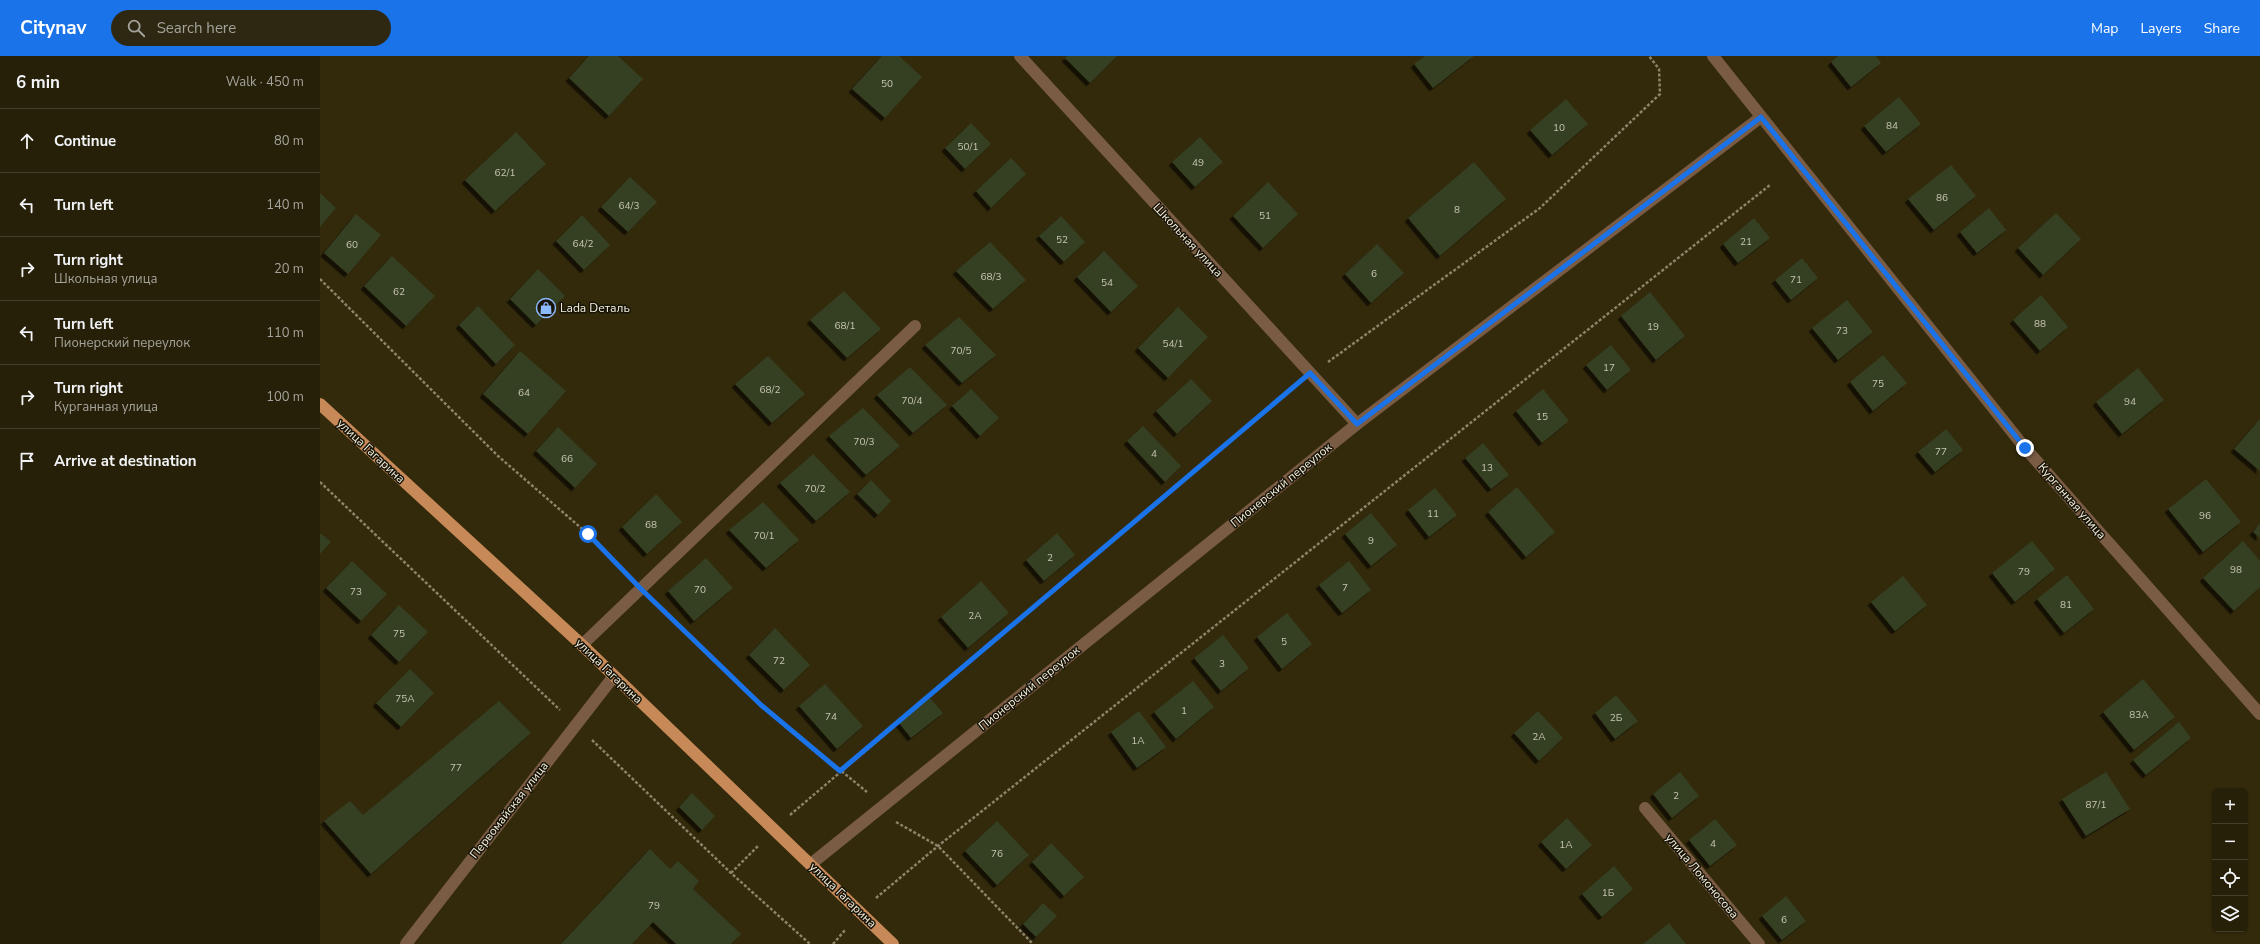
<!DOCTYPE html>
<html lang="en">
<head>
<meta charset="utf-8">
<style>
  body { margin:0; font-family:"Nunito Sans",sans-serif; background:#2e2812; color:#f1f3f6 }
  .controls { position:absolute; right:12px; bottom:12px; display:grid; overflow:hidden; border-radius:6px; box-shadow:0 1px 3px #0004 }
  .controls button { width:36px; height:36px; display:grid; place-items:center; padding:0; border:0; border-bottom:1px solid #423e29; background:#262008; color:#f1f3f6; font:20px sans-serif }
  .stop { position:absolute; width:12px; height:12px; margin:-9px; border:3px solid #1a73e8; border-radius:50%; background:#fff }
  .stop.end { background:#1a73e8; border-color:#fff; box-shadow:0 1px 4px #0008 }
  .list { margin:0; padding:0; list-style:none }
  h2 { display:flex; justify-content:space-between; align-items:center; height:52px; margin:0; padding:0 16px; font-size:17px }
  h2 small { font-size:13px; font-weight:400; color:#a4a39c }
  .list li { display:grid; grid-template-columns:26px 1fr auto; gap:12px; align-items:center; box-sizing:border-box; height:64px; padding:0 16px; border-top:1px solid #423e29 }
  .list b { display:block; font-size:15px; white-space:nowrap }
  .list p { margin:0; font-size:13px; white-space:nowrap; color:#a4a39c }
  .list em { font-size:13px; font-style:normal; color:#a4a39c }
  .icon { flex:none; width:22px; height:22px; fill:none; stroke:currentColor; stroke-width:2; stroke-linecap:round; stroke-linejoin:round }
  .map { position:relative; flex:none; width:1940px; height:888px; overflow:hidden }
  header { display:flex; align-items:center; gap:24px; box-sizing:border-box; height:56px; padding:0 20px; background:#1a73e8; color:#fff }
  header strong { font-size:19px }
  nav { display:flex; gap:22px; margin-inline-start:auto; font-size:14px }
  .search { width:280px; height:36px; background:#2e2812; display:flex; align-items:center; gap:10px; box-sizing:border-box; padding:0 14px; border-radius:22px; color:#a4a39c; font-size:15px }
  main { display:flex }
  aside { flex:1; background:#262008 }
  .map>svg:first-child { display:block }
  .building { fill:#353f23; filter:url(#shadow) }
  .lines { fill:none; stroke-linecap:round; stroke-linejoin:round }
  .path { stroke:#8b846b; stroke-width:2.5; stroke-dasharray:3 2; stroke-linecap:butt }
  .minor { stroke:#7a5b44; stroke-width:12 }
  .major { stroke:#c78957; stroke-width:12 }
  .route { stroke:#1a73e8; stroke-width:5 }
  .labels { text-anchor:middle; stroke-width:3; stroke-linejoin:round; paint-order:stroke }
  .number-label { font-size:10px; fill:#c6c4b0 }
  .street-label { font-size:12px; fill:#f6f1df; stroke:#171307 }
  .poi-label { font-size:12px; fill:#f6f1df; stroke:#171307; text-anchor:start }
</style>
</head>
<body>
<header>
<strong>Citynav</strong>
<div class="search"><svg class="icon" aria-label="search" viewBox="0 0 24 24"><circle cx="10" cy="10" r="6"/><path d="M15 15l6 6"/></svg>Search here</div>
<nav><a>Map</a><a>Layers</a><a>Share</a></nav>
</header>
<main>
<aside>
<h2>6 min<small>Walk · 450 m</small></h2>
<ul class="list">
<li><svg class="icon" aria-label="ahead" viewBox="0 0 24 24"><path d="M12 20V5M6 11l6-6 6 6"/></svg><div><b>Continue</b></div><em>80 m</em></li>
<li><svg class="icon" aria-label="left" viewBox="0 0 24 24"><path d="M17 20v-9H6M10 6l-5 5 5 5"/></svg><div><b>Turn left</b></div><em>140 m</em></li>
<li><svg class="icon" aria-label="right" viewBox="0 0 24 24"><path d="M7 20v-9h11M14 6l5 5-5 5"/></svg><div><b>Turn right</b><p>Школьная улица</p></div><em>20 m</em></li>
<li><svg class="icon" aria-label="left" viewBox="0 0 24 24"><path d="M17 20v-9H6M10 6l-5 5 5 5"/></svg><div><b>Turn left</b><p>Пионерский переулок</p></div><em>110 m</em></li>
<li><svg class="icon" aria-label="right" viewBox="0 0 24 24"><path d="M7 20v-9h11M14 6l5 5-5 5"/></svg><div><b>Turn right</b><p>Курганная улица</p></div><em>100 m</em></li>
<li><svg class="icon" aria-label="arrive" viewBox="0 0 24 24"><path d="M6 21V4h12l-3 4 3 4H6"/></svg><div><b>Arrive at destination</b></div></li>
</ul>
</aside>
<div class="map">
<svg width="1940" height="888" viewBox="0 0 1940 888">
  <defs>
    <filter id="shadow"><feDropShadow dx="-3.5" dy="3.5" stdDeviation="0" flood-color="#0009"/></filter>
  </defs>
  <rect width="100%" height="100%" fill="#332a0b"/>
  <g class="building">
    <path d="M269,0H298L323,23L289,60L249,22Z"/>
    <path d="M562,0H579L602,21L565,62L532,33Z"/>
    <path d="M747,0H797L770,27L745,2Z"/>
    <path d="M1105,0H1154L1113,32L1094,8Z"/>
    <path d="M1518,0H1556L1561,7L1531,31L1511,6Z"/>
    <path d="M1579,41L1601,68L1566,96L1544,70Z"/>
    <path d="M1246,43L1268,68L1232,99L1210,74Z"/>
    <path d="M651,67L671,88L645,113L625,92Z"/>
    <path d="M196,76L226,108L175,155L145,124Z"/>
    <path d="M880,81L903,106L875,131L852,106Z"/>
    <path d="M691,102L706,118L671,152L656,135Z"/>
    <path d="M1154,106L1186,143L1120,200L1088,162Z"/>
    <path d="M1631,109L1656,140L1614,174L1588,143Z"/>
    <path d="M310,121L337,146L308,176L281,151Z"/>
    <path d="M948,126L978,158L943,192L913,160Z"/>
    <path d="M0,137L16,152L0,171Z"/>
    <path d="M1669,152L1686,174L1657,197L1640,176Z"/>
    <path d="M1736,157L1761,183L1723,219L1698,192Z"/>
    <path d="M36,158L61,179L28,218L4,197Z"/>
    <path d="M262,159L290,189L264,214L236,185Z"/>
    <path d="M741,160L765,186L744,206L719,180Z"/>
    <path d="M1434,162L1450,182L1418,207L1403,188Z"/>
    <path d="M670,186L706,224L673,253L636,215Z"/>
    <path d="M1057,188L1084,217L1051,247L1025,218Z"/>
    <path d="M784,195L818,230L791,256L757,221Z"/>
    <path d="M72,200L115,240L86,270L44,230Z"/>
    <path d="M1482,202L1498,222L1471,244L1455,224Z"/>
    <path d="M218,213L245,240L216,269L190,243Z"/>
    <path d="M524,235L561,273L527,302L490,264Z"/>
    <path d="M1330,236L1365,280L1336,304L1301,260Z"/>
    <path d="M1721,239L1748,271L1720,295L1693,264Z"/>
    <path d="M1527,244L1553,276L1518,304L1492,272Z"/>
    <path d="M158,250L195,289L176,308L139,269Z"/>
    <path d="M858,251L888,281L848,322L818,292Z"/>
    <path d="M639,261L676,299L642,327L605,289Z"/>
    <path d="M1291,289L1311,314L1287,334L1266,309Z"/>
    <path d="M200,295L246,335L208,378L163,338Z"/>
    <path d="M1563,299L1587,327L1553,355L1530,326Z"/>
    <path d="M448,300L485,338L452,367L415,328Z"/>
    <path d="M590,311L627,349L593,377L557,339Z"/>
    <path d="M1818,312L1844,344L1802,378L1776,346Z"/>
    <path d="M871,323L892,345L857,378L836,355Z"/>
    <path d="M651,333L679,362L660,380L632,350Z"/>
    <path d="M1223,333L1249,365L1222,387L1196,355Z"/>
    <path d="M543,352L580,390L546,419L509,380Z"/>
    <path d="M1940,363V415L1914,393Z"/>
    <path d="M823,370L861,410L845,426L807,385Z"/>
    <path d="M238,371L277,408L255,432L216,395Z"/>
    <path d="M1626,373L1643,394L1615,416L1598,396Z"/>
    <path d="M1163,387L1189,419L1171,433L1145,402Z"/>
    <path d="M493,398L530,436L496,465L460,427Z"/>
    <path d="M1886,423L1921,466L1883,496L1848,453Z"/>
    <path d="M551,424L571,445L558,459L537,438Z"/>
    <path d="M1197,431L1235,476L1206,501L1168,456Z"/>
    <path d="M1115,432L1137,459L1109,481L1088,454Z"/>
    <path d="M336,438L362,466L327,498L302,471Z"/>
    <path d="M443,446L479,484L446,512L409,474Z"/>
    <path d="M1051,457L1077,489L1051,510L1025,478Z"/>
    <path d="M1940,467V482L1933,476Z"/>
    <path d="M0,477L11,486L0,498Z"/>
    <path d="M737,477L755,499L724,525L706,504Z"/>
    <path d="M1712,485L1735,513L1695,546L1672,517Z"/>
    <path d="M1923,485L1940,505V531L1914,555L1883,522Z"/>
    <path d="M386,502L413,532L374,565L348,535Z"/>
    <path d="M32,505L67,538L41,565L6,532Z"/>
    <path d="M1029,505L1051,534L1022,557L999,529Z"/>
    <path d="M1747,519L1774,553L1744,577L1717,543Z"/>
    <path d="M1583,520L1607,549L1575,575L1551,546Z"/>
    <path d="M661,525L689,557L648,592L621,561Z"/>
    <path d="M79,549L108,576L79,606L51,579Z"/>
    <path d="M967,557L992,588L962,613L937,581Z"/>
    <path d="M455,572L490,609L464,634L429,599Z"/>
    <path d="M903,579L929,612L901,635L874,602Z"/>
    <path d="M90,613L114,637L81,671L56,647Z"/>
    <path d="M1823,623L1855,661L1814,694L1783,656Z"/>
    <path d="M873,625L894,651L856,683L834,656Z"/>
    <path d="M505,628L543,670L517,693L479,650Z"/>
    <path d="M1296,639L1318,665L1295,683L1275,657Z"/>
    <path d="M610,642L623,657L591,682L579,667Z"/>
    <path d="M179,645L211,677L51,818L4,765L30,745L43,759Z"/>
    <path d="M819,655L846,691L817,712L791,676Z"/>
    <path d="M1218,655L1243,682L1219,705L1194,677Z"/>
    <path d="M1859,666L1871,682L1826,719L1813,704Z"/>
    <path d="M1360,716L1379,740L1352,762L1333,738Z"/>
    <path d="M1786,716L1810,753L1766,780L1742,743Z"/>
    <path d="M372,737L395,760L382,774L359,751Z"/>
    <path d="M1247,762L1272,789L1246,813L1221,786Z"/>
    <path d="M1395,763L1417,789L1390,810L1369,784Z"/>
    <path d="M677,765L709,799L677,829L645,795Z"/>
    <path d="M731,787L764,821L744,840L712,806Z"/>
    <path d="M330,793L350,813L358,805L379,825L373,833L421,878L411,888H356L333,866L312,888H241Z"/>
    <path d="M1294,810L1313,833L1282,861L1262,838Z"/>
    <path d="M1466,840L1486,865L1462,884L1442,860Z"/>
    <path d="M723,847L737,860L716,881L703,868Z"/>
    <path d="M1349,867L1366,888H1323Z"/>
  </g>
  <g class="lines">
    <g class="path">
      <path d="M0,223L178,400L268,478L306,517"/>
      <path d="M1008,306L1220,152L1340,38L1339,13L1329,0"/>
      <path d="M0,426L240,654"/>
      <path d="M336,548L441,649L547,736"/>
      <path d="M272,684L411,817L490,888"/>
      <path d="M470,759L973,331"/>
      <path d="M576,766L618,790L713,888"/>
      <path d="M411,817L439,789"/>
      <path d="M556,842L618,790L1450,129"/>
      <path d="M513,888L526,873"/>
    </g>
    <g class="minor">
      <path d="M700,0L1037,368"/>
      <path d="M1393,0L1705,392L1940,658"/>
      <path d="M262,589L595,270"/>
      <path d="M1325,752L1439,888"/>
      <path d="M491,808L1037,368L1441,61"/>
      <path d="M86,888L294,620"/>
    </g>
    <path class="major" d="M0,348L262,589L573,888"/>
  </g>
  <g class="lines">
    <path class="route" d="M268,478L321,533L441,649L520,715L990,317L1037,368L1441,61L1705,392"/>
  </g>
  <defs>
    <symbol id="shop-ring" viewBox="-11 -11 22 22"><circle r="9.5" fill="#171307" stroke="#8bb9fc" stroke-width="1.5"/><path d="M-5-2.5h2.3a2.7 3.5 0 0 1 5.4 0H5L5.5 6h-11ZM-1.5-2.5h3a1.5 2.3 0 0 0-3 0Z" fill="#8bb9fc"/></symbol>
  </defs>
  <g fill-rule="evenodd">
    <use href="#shop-ring" x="215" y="241" width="22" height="22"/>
  </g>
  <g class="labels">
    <g class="number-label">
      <text x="567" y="31">50</text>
      <text x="1572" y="73">84</text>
      <text x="1239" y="75">10</text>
      <text x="648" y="94">50/1</text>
      <text x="878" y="110">49</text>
      <text x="185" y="120">62/1</text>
      <text x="1622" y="145">86</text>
      <text x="309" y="153">64/3</text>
      <text x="1137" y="157">8</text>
      <text x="945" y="163">51</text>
      <text x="742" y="187">52</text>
      <text x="1426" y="189">21</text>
      <text x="263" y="191">64/2</text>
      <text x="32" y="192">60</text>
      <text x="1054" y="221">6</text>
      <text x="671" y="224">68/3</text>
      <text x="1476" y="227">71</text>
      <text x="787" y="230">54</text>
      <text x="79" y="239">62</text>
      <text x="1720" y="271">88</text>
      <text x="525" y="273">68/1</text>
      <text x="1333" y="274">19</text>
      <text x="1522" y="278">73</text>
      <text x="853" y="291">54/1</text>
      <text x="641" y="298">70/5</text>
      <text x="1289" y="315">17</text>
      <text x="1558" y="331">75</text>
      <text x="450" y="337">68/2</text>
      <text x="204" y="340">64</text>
      <text x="592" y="348">70/4</text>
      <text x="1810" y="349">94</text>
      <text x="1222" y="364">15</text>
      <text x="544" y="389">70/3</text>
      <text x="1621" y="399">77</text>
      <text x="834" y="401">4</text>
      <text x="247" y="406">66</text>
      <text x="1167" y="415">13</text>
      <text x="495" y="436">70/2</text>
      <text x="1113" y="461">11</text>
      <text x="1885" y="463">96</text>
      <text x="331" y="472">68</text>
      <text x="444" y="483">70/1</text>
      <text x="1051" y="488">9</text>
      <text x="730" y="505">2</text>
      <text x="1916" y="517">98</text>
      <text x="1704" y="519">79</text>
      <text x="1025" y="535">7</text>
      <text x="380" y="537">70</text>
      <text x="36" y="539">73</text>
      <text x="1746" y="552">81</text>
      <text x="655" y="563">2А</text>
      <text x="79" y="581">75</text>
      <text x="964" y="589">5</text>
      <text x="459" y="608">72</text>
      <text x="902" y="611">3</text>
      <text x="85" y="646">75А</text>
      <text x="864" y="658">1</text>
      <text x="1819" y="662">83А</text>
      <text x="511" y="664">74</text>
      <text x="1296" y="665">2Б</text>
      <text x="1219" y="684">2А</text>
      <text x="818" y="688">1А</text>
      <text x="136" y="715">77</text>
      <text x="1356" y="743">2</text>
      <text x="1776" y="752">87/1</text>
      <text x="1393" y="791">4</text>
      <text x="1246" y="792">1А</text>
      <text x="677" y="801">76</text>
      <text x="1288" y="840">1Б</text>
      <text x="334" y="853">79</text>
      <text x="1464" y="867">6</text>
    </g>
    <g class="street-label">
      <text transform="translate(868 184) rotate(47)" y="4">Школьная улица</text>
      <text transform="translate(51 395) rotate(43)" y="4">улица Гагарина</text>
      <text transform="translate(961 429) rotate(-39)" y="4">Пионерский переулок</text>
      <text transform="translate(1752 445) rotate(49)" y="4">Курганная улица</text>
      <text transform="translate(289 615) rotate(44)" y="4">улица Гагарина</text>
      <text transform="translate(709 632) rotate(-39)" y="4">Пионерский переулок</text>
      <text transform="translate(189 754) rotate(-52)" y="4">Первомайская улица</text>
      <text transform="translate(1382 820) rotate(50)" y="4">улица Ломоносова</text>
      <text transform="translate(523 839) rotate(44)" y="4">улица Гагарина</text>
    </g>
    <g class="poi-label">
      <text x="240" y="256">Lada Dеталь</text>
    </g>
  </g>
</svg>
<div class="controls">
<button>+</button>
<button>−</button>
<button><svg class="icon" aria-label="locate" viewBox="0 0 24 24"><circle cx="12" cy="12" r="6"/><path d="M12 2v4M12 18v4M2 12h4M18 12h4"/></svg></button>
<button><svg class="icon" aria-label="layers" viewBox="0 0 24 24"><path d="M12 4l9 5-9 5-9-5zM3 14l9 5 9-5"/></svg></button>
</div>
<div class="stop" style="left:268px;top:478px"></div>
<div class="stop end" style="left:1705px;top:392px"></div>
</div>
</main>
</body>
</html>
